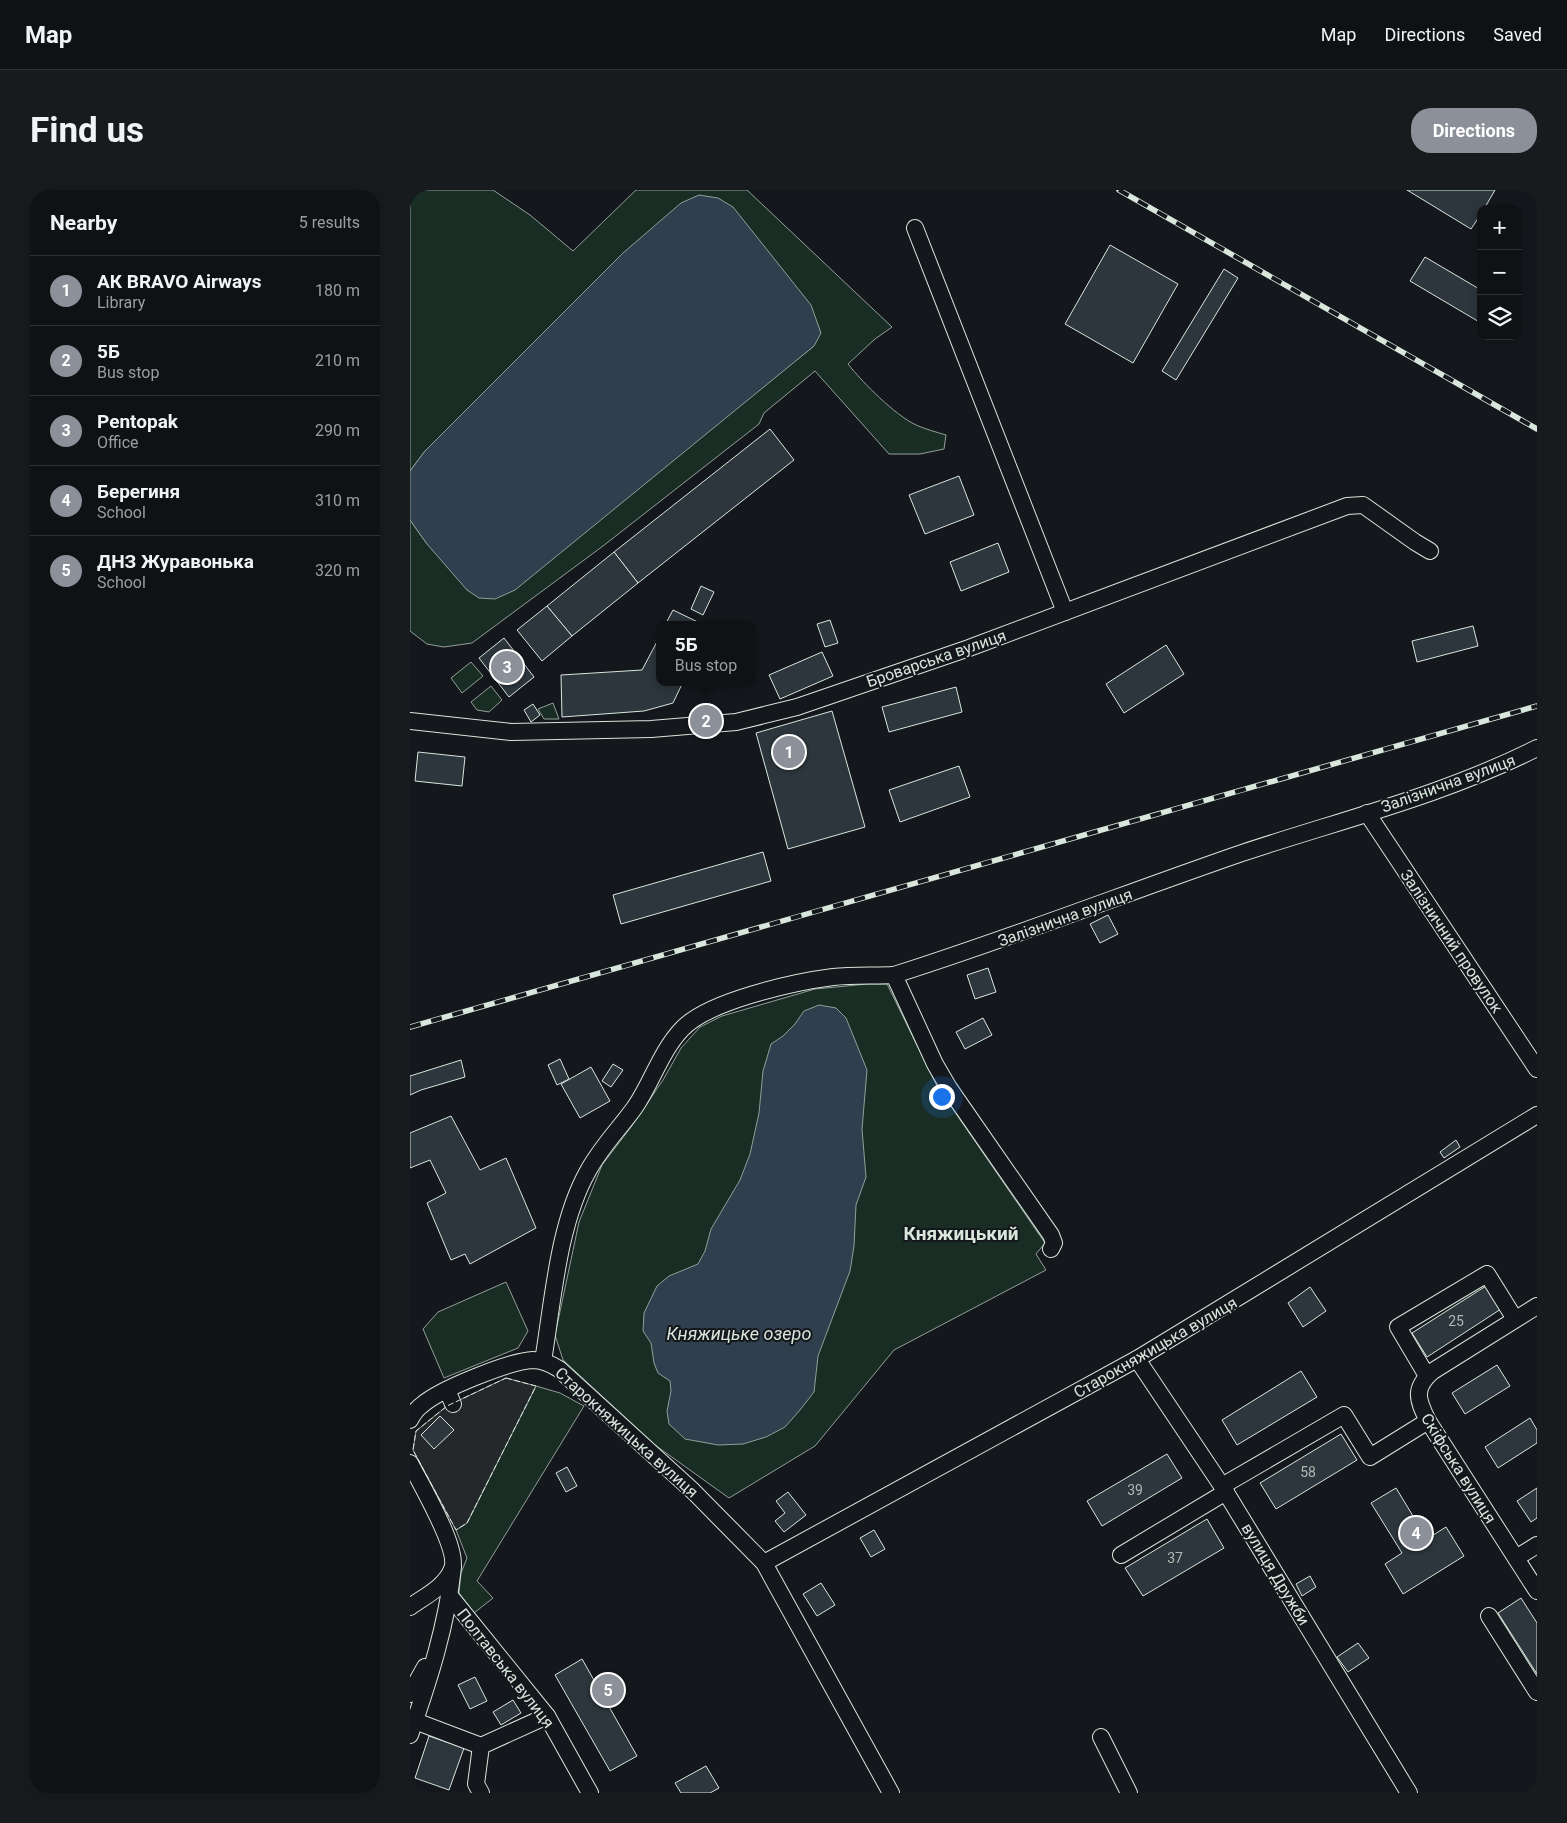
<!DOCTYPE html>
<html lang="en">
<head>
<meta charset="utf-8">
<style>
  body { margin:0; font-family:Roboto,sans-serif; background:#181b1e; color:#f1f3f6 }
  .controls { position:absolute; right:15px; top:15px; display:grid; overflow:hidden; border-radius:10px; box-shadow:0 2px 12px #0003 }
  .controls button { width:45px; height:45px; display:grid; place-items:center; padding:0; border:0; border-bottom:1px solid #2f3234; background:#0f1215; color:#f1f3f6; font:25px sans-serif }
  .you { position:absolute; left:531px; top:906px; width:18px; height:18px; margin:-12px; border:4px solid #fff; border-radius:50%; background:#1a73e8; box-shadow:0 0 0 8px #1a73e833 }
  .badge { display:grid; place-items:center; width:32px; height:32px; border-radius:50%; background:#8c9099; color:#fff; font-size:16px; font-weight:700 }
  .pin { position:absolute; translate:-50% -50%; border:2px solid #fff; box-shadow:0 1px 5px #0006 }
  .popup { position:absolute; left:246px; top:431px; width:100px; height:65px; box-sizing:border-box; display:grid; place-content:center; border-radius:10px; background:#0f1215; filter:drop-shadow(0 1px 4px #0005); font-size:16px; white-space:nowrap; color:#9b9ea0 }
  .popup b { font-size:19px; color:#f1f3f6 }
  .popup::after { content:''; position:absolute; left:50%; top:100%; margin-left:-10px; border:10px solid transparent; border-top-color:#0f1215 }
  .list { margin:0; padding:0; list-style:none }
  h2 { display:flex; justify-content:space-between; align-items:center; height:65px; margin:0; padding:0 20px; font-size:21px }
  h2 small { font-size:16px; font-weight:400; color:#9b9ea0 }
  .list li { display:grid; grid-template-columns:32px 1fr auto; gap:15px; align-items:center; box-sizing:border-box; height:70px; padding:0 20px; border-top:1px solid #2f3234 }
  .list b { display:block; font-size:19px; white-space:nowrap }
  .list p { margin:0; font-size:16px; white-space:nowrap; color:#9b9ea0 }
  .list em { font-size:16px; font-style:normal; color:#9b9ea0 }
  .icon { flex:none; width:28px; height:28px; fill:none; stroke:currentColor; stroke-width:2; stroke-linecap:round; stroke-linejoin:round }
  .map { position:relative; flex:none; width:1127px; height:1603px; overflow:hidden; border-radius:20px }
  header { display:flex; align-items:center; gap:30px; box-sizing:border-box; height:70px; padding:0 25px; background:#0f1215; border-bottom:1px solid #2f3234 }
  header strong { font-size:24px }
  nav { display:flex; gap:28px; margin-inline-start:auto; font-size:18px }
  .intro { display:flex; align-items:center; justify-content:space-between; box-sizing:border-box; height:120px; padding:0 30px }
  h1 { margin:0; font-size:35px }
  .button { padding:12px 22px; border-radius:20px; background:#8c9099; color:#fff; font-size:18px; font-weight:700 }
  main { display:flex; gap:30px; padding:0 30px }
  aside { flex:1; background:#0f1215; border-radius:20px; box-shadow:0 2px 12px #0003 }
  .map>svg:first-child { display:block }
  .green { fill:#1a2d24; stroke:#939e99 }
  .parking { fill:#24282b; stroke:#939e99 }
  .water { fill:#2f3f4d; stroke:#939e99 }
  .building { fill:#2c363c; stroke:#d8e6dc }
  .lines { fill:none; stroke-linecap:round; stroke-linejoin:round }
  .minor-casing { stroke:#d8e6dc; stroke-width:18 }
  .minor { stroke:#14181c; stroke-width:16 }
  .rail-casing { stroke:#d8e6dc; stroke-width:5.5 }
  .rail { stroke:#14181c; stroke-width:4; stroke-dasharray:11; stroke-linecap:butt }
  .fence { stroke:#d8e6dc; stroke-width:1; stroke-dasharray:6 2.5; stroke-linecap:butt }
  .labels { text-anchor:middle; stroke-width:4; stroke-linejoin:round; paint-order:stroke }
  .number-label { font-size:14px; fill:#adbab4 }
  .street-label { font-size:16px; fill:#d8e6dc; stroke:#14181c }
  .water-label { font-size:18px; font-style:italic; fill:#d8e6dc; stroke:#14181c }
  .quarter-label { font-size:19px; font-weight:bold; fill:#d8e6dc; stroke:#14181c }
</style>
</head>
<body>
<header>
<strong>Map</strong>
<nav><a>Map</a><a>Directions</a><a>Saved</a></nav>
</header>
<div class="intro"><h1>Find us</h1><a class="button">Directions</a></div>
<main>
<aside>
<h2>Nearby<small>5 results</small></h2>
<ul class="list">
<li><span class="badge">1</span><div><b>АК BRAVO Airways</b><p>Library</p></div><em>180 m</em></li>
<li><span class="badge">2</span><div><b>5Б</b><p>Bus stop</p></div><em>210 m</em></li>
<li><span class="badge">3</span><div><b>Pentopak</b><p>Office</p></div><em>290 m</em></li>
<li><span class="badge">4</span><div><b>Берегиня</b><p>School</p></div><em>310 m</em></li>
<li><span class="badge">5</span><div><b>ДНЗ Журавонька</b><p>School</p></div><em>320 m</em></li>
</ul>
</aside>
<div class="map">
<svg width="1127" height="1603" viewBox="0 0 1127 1603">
  <rect width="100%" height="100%" fill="#14181c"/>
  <g class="green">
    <path d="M0,0H83L120,25L163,61L226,0H337L482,137L465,149L438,174C453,193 485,225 506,235C515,239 526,242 536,245L534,259L510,264H479L405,181L354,223L349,234L193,356L62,453L34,457L17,454L0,441V330L17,354L389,168L404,156L15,261L0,281Z"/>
    <path d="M61,472L73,486L52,503L41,488Z"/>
    <path d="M81,496L92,510L79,522L67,520L61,512Z"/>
    <path d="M143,513L149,529H134L128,519Z"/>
    <path d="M457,794H477L527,896L635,1053L626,1064L636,1080L484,1160L405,1256L319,1308L245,1255L153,1170L145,1145L169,1032L192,975L221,937L253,890L271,858L290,837L312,826L405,799Z"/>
    <path d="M96,1092L118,1141L108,1158L34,1188L13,1139L28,1122Z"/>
    <path d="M126,1196L150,1203L174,1216L67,1391L83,1408L64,1423L49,1403L51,1383L57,1368L46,1340L57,1333Z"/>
  </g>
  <path class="parking" d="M96,1188L126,1196L57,1333L46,1340L3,1260L6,1241L37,1216Z"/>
  <g class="water">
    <path d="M289,5L308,8L323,17L401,115L411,143L404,156L105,400L85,409L69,408L57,400L17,354L0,330V281L15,261L213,63L271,13Z"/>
    <path d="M409,815L426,818L436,828L457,880L452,939L456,987L446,1015L444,1056L440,1081L408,1166L404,1202L390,1220L375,1237L356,1247L333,1254L308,1255L275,1249L259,1234L257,1221L261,1201L260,1191L248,1183L244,1173L241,1153L233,1141L234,1123L247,1096L259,1086L288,1074L295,1061L301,1039L330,990L340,964L349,923L353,881L361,854L373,846L385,834L394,821Z"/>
  </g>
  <g class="building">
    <path d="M997,0H1085L1074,19H1071V24L1061,39Z"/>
    <path d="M700,55L768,94L723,173L655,134Z"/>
    <path d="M1015,67L1071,100V133L1000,91Z"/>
    <path d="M814,79L828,88L766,190L752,181Z"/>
    <path d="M360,239L384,270L228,393L204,362Z"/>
    <path d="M549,286L564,325L515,344L499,305Z"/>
    <path d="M588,353L599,382L551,401L540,372Z"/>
    <path d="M204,362L228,393L162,446L137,416Z"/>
    <path d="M291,396L304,402L293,425L281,419Z"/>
    <path d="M137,416L162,446L132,471L107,440Z"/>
    <path d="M263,420L294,435H255Z"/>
    <path d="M420,430L428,453L415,457L407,434Z"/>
    <path d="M1063,436L1068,456L1007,472L1002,451Z"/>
    <path d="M250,446V492H273L263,513L234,521L152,527L151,485L232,480Z"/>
    <path d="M94,448L124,487L99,507L69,468Z"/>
    <path d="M756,455L774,484L714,523L696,494Z"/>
    <path d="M412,462L423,486L370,509L359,485Z"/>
    <path d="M546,497L552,522L479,542L472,517Z"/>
    <path d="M123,514L130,525L121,532L114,520Z"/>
    <path d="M422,521L455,637L378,659L346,543Z"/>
    <path d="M8,562L55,567L52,596L5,591Z"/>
    <path d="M549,576L560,607L490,632L479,600Z"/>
    <path d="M353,662L361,691L211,734L203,705Z"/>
    <path d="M698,725L708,744L690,753L680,734Z"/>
    <path d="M578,778L586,802L565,809L557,785Z"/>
    <path d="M573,828L582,845L555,859L546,842Z"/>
    <path d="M150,869L159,889L147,895L138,875Z"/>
    <path d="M51,870L55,887L11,900L0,905V886Z"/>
    <path d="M203,874L213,880L201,897L192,891Z"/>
    <path d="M181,877L200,911L170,928L151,894Z"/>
    <path d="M41,926L70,980L96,968L126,1038L60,1074L55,1064L41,1070L17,1013L36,1003L20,970L0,978V943Z"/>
    <path d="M1046,950L1050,957L1034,968L1030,962Z"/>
    <path d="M1076,1096L1091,1119L1017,1167L1002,1143Z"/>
    <path d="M900,1097L916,1121L893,1137L878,1113Z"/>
    <path d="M1087,1175L1100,1196L1055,1224L1042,1203Z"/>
    <path d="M891,1181L907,1207L827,1255L812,1230Z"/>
    <path d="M30,1226L44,1240L24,1259L11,1245Z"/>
    <path d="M1120,1228L1127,1240V1253L1088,1278L1075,1257Z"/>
    <path d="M931,1244L947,1270L866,1319L850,1293Z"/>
    <path d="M757,1264L772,1288L692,1336L677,1311Z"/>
    <path d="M157,1277L167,1296L156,1302L146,1283Z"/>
    <path d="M986,1298L1017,1349L1036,1337L1054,1366L993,1404L975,1374L992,1363L961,1313Z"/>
    <path d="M1127,1298V1328L1121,1332L1107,1311Z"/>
    <path d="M378,1302L396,1325L374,1342L365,1331L375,1323L366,1311Z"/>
    <path d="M797,1329L814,1358L733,1406L715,1378Z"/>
    <path d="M464,1340L475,1359L461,1367L450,1348Z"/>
    <path d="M900,1386L906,1397L892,1406L886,1394Z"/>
    <path d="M411,1393L425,1415L407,1426L393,1404Z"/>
    <path d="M1111,1408L1127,1433V1484L1088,1423Z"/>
    <path d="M948,1453L959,1468L938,1482L927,1467Z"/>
    <path d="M172,1469L227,1566L200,1581L145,1485Z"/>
    <path d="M65,1487L77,1511L60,1519L48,1495Z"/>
    <path d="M103,1510L111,1523L91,1535L83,1522Z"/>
    <path d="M19,1546L54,1558L39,1600L5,1588Z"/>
    <path d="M296,1576L309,1598L300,1603H271L265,1593Z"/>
  </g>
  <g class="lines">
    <defs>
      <g id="minor">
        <path d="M505,38L655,422"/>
        <path d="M0,531L101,542L241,539L326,532L387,517L559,458L937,316L953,315L1005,352L1020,361"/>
        <path d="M957,623L1127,879"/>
        <path d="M641,1059L644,1053L641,1045L539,898L525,874L484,785C601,748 716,703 832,663C931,630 1034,605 1127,558"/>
        <path d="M1127,1116L1023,1181C1003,1198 1007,1209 1018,1231L1127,1401"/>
        <path d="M727,1169L812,1296L999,1603"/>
        <path d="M133,1171C143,1111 148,1034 178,981C191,957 210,938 225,917C242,892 251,861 272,839C298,811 384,792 423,787C443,785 464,786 484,785"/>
        <path d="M1017,1186L988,1137L1077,1084L1105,1129"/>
        <path d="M37,1200L43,1214"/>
        <path d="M0,1230C3,1224 6,1219 12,1215C30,1199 100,1171 123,1170C133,1170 141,1174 149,1179L283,1301L354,1373L481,1603"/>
        <path d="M0,1273C10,1293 50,1360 42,1379C35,1397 15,1406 0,1417"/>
        <path d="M812,1296L934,1225L960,1267L1018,1231"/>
        <path d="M711,1365L816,1302"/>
        <path d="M1106,1368L1127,1355"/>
        <path d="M354,1373L727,1169L1127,925"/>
        <path d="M40,1406L137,1526L180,1603"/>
        <path d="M1079,1426L1127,1502"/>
        <path d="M0,1504L15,1477"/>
        <path d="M5,1531L71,1556"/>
        <path d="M0,1545C19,1490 37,1435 43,1377"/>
        <path d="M691,1547L719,1603"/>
        <path d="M71,1603L66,1594L71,1556L137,1526"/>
      </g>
    </defs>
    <use href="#minor" class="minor-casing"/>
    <use href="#minor" class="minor"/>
    <defs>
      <g id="rail">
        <path d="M709,0L1127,239"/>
        <path d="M0,837L1127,516"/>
      </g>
    </defs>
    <use href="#rail" class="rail-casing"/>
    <use href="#rail" class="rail"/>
    <path class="fence" d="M96,1188L126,1196L57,1333L46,1340L3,1260L6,1241L37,1216Z"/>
  </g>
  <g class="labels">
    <g class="number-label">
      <text x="1046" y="1136">25</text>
      <text x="898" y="1287">58</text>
      <text x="725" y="1305">39</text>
      <text x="765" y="1373">37</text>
    </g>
    <g class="street-label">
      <text transform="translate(526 468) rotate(-19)" y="6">Броварська вулиця</text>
      <text transform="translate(1038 593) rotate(-20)" y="6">Залізнична вулиця</text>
      <text transform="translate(655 727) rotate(-20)" y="6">Залізнична вулиця</text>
      <text transform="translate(1042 751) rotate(56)" y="6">Залізничний провулок</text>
      <text transform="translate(745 1157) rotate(-30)" y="6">Старокняжицька вулиця</text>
      <text transform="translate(217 1242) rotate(42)" y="6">Старокняжицька вулиця</text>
      <text transform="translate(1049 1278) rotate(58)" y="6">Скіфська вулиця</text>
      <text transform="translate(866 1384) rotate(59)" y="6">вулиця Дружби</text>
      <text transform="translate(96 1478) rotate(52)" y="6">Полтавська вулиця</text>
    </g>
    <g class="water-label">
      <text x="329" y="1150">Княжицьке озеро</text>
    </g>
    <g class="quarter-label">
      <text x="551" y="1050">Княжицький</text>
    </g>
  </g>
</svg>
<div class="controls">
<button>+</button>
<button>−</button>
<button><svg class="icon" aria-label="layers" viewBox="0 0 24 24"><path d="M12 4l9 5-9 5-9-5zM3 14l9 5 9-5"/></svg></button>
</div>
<div class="you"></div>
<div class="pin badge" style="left:379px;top:562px">1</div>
<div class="pin badge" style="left:296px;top:531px">2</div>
<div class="popup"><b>5Б</b>Bus stop</div>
<div class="pin badge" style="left:97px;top:477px">3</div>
<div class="pin badge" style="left:1006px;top:1343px">4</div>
<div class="pin badge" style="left:198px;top:1500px">5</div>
</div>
</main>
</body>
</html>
